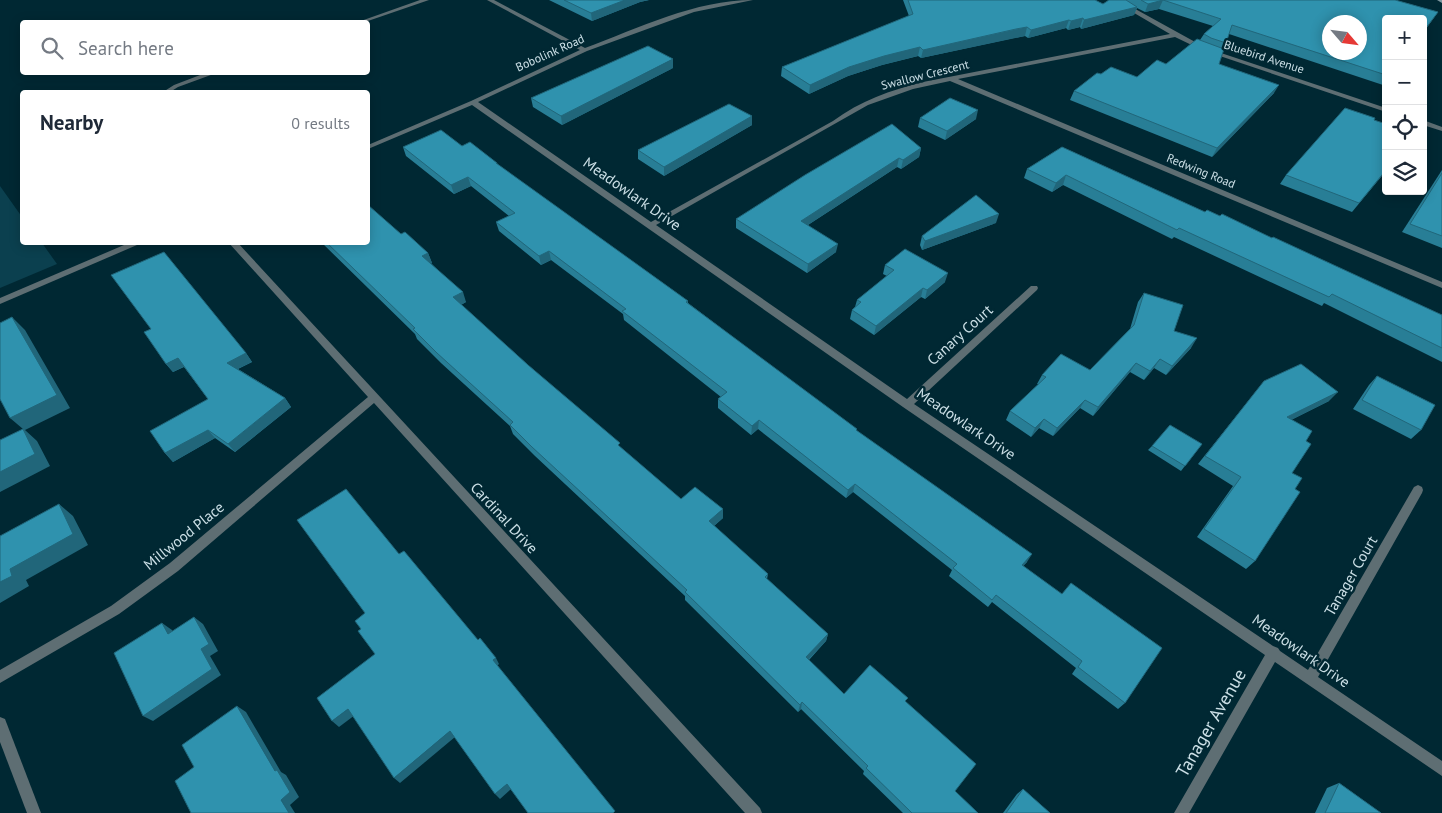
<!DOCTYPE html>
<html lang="en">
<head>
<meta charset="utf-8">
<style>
  body { margin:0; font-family:"PT Sans",sans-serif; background:#f6f6f7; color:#1f2937 }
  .controls { position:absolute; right:15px; top:15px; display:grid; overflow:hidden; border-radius:5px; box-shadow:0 2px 12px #0003 }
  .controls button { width:45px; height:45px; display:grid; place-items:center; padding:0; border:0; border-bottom:1px solid #e0e1e3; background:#fff; color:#1f2937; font:25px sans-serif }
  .compass { position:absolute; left:1322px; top:15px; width:45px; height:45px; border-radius:50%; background:#fff; box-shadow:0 2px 12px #0003; rotate:118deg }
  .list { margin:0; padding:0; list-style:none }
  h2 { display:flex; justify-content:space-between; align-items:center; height:65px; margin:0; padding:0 20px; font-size:21px }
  h2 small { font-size:16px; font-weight:400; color:#747a83 }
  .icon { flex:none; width:28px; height:28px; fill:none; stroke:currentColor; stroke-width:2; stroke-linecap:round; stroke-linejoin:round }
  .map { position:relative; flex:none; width:1442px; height:813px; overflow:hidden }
  .search { position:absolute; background:#fff; box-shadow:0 2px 12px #0003; left:20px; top:20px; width:350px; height:55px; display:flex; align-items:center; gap:12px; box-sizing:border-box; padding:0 18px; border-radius:5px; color:#747a83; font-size:19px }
  .panel { position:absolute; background:#fff; box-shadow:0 2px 12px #0003; left:20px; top:90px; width:350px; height:155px; border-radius:5px }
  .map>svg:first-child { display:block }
  .green { fill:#0b404f }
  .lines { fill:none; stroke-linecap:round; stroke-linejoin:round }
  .minor { fill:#5e6e73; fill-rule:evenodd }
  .secondary { fill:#7f98a1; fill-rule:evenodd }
  .wall { fill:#287e96 }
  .shaded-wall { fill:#21667a }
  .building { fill:#2f92ae; stroke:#21667a; fill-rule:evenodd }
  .labels { text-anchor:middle; stroke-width:5; stroke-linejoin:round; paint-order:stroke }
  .far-street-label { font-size:12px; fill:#cce0e7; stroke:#002833 }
  .street-label { font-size:15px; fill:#cce0e7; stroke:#002833 }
  .near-street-label { font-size:18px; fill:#cce0e7; stroke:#002833 }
</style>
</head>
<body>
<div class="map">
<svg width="1442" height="813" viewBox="0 0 1442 813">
  <rect width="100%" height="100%" fill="#002833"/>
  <path class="green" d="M0,186L22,217V242L42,243L57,264L0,288Z"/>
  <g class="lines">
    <g class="minor">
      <path d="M420,0H429L365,22H358Z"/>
      <path d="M487,0H494L585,48C639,28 695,0 753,0L694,12L587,51L478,102L651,222L833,121C860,101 891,90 923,82L1170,34L1112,0H1119L1206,48L1386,108V112L1202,50L1175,37L958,79L1442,282V288L950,81L913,89L868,105L656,225L907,399L1031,286H1037L1038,288L1037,290L914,404L1273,646L1278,648L1280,651L1308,670L1414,487L1418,485L1422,487L1423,490L1422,493L1318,677L1442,761V776L1275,662L1189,813H1174L1265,655L903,407L472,105L368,149V145L471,101L580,50Z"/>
      <path d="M208,72H219L178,87L170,92H163L174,85Z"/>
      <path d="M1423,120L1442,127V131L1423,125Z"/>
      <path d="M131,242H144L0,304V298Z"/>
      <path d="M228,242H237L760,808L762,813H745L374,403L178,571L119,614L0,683V670L111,606L170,563L368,397Z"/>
      <path d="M0,717L5,719L41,813H27L0,742Z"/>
    </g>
    <path class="secondary" d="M1437,0H1442V3Z"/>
  </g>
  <g class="wall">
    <path d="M549,0H649L640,2L592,21Z"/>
    <path d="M903,0H1095L1103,4L1109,0H1395L1438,12L1423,33V19H1386V82L1383,85L1229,34L1223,49L1219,64L1274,93L1212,157L1070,100L1074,91L1101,74L1137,77L1166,64L1200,40L1204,34L1213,26L1159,9L1145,12L1137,8L1134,15L1081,29L1080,27L1068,30L1066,28L1028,38L1025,36L1014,38L921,58L918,56L882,65L848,76L809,94L781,76L782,67L909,16Z"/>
    <path d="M673,68L562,125L533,107L531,98Z"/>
    <path d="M752,116V125L664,176L638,159V150Z"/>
    <path d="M920,118L976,119L945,140L918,127Z"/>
    <path d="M1386,124V171L1352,212L1280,184L1286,175Z"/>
    <path d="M462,146L497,163L498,165L688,301V303L857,431L1027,562L1023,566L1125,703L1118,709L1072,674L1076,668L992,602L988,607L949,576L952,570L853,492L846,498L758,429L751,435L718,408V399L721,397L624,320L623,314L551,260L541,265L499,231L496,222L509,216L471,186L454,194L406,156L403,147Z"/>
    <path d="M1062,147L1205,212L1220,216L1272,238L1442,315V362L1324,303L1322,306L1174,237L1172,239L1063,185L1052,192L1024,178L1027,169Z"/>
    <path d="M921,148L919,157L901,169L897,167L808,225L836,252L807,273L736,228V219Z"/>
    <path d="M1442,170V248L1402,232Z"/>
    <path d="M996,223L922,250L920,245L922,236Z"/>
    <path d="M401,234L428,253L432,263H431L466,302L461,305L621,448L681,499L723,518L714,526L768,574L767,579L828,634L826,641L809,660L844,694L906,702L955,791L978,813H903L863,774L864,771L801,709L798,712L685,600V596L535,456L513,434L510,426L441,363L417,339L415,334L321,242H368Z"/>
    <path d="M885,265L945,282L925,299L921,297L874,335L850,319L852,310L855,307L857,300L887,276L883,274Z"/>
    <path d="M1144,293L1174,331L1191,348L1166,375L1154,368L1144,380L1130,372L1093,416L1080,408L1053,436L1039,428L1031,437L1006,420L1010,411L1039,384H1037L1042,375L1090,370L1130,329L1138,302Z"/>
    <path d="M246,353L252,362L238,369L285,398L291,407L235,452L215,438L173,462L165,453L208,399L184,367L173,372L166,364Z"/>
    <path d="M1377,376L1421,430L1411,439L1353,409L1369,385Z"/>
    <path d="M1257,390L1329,401L1291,420L1306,441L1292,473L1295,489L1255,561L1246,569L1197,537L1233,486L1198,464Z"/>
    <path d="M1202,444L1181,471L1148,450L1152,446Z"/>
    <path d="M1339,783L1381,813H1315L1327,788Z"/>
    <path d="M1023,789L1050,813H1003L1017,794Z"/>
  </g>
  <g class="shaded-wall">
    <path d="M625,0H649L640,2L592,21L591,13Z"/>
    <path d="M1163,0L1159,9L1145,12L1148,4Z"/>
    <path d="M1137,7L1134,15L1081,29L1084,20Z"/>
    <path d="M1083,18L1080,27L1068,30L1071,21Z"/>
    <path d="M1069,20L1066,28L1028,38L1031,30Z"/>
    <path d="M1027,27L1025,36L921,58L923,50Z"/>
    <path d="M920,47L918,56L882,65L848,76L809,94L810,85L849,67L884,56Z"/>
    <path d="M673,59V68L562,125L561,116Z"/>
    <path d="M1279,85L1274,93L1212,157L1217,148Z"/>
    <path d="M978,110L976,119L945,140L947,131Z"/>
    <path d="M752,116V125L664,176V167Z"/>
    <path d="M921,148L919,157L901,169L903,160Z"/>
    <path d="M899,158L897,167L800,230L801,221Z"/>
    <path d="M1066,175L1063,185L1052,192L1056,183Z"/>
    <path d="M468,177L471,186L454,194L451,185Z"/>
    <path d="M999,214L996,223L922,250L925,241Z"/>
    <path d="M838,244L836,252L807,273L808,264Z"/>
    <path d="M549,251L551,260L541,265L539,256Z"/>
    <path d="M428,253L432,263L426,266L422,256Z"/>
    <path d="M948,273L945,282L925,299L927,290Z"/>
    <path d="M923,288L921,297L874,335L876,326Z"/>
    <path d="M463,292L466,302L457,307L453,297Z"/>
    <path d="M12,317L25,330L70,408L25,430L37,441L50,466L0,492V472L23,429L10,418Z"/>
    <path d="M1197,338L1191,348L1166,375L1172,366Z"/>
    <path d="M246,353L252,362L233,371L227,363Z"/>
    <path d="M178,358L185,366L173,372L166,364Z"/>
    <path d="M1160,359L1154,368L1144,380L1150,371Z"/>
    <path d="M1136,363L1130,372L1093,416L1098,407Z"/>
    <path d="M1338,392L1329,401L1279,426L1287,417Z"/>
    <path d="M285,398L291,407L235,452L228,444Z"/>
    <path d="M1085,400L1080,408L1053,436L1057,428Z"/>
    <path d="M1044,419L1039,428L1031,437L1035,428Z"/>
    <path d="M759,420L758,429L751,435L752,426Z"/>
    <path d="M208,430L215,438L173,462L165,453Z"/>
    <path d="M855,484L853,492L846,498L848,490Z"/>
    <path d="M59,504L73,516L88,545L26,580L29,586L0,603V582Z"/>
    <path d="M723,509V518L709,530V521Z"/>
    <path d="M1032,554L1027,562L1017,573L1022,565Z"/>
    <path d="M194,617L203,624L218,651L210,656L221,675L153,721L143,716L201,649Z"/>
    <path d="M162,623L172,630L177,641L168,634Z"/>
    <path d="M828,634L826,641L804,664L806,657Z"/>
    <path d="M496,658L499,664L497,666L493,660Z"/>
    <path d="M802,702L801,709L798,712L800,705Z"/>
    <path d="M237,706L246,712L281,772L286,775L299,797L290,805L295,813H289L281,800L275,771Z"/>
    <path d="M348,709L355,715L339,727L332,721Z"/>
    <path d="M450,731L455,737L400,783L394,778Z"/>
    <path d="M507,784L511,789L500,799L495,794Z"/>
  </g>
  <g class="building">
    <path d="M564,0H625L591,13Z"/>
    <path d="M908,0H1095L1103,4L1109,0H1126L1137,7L1084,20L1083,18L1071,21L1069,20L1031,30L1027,27L1016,29L923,50L920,47L884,56L849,67L810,85L782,67L913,14Z"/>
    <path d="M1141,0H1395L1438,12L1423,32V19H1386V75L1232,25L1226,43L1211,38L1204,34L1221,19L1163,0L1148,4ZM1330,22H1360V52H1330Z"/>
    <path d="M1197,39L1224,49L1219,64L1279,85L1217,148L1074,91L1097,73L1101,74L1111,67L1137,77L1157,60L1166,64Z"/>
    <path d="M648,46L673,59L561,116L531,98Z"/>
    <path d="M950,98L978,110L947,131L920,118Z"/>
    <path d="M729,104L752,116L664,167L638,150Z"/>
    <path d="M1345,108L1375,118L1374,120L1386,124V170L1359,203L1286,175Z"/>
    <path d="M892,124L921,148L903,160L899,158L801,221L838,244L808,264L736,219L805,175Z"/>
    <path d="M441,130L462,146L470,142L497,163H496L688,301L686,302L857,429L856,430L1032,554L1022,565L1062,594L1071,583L1162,648L1125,703L1078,667L1082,661L996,595L992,600L953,568L957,564L855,484L848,490L759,420L752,426L718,399L727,392L622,311L626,309L549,251L539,256L496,222L515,213L468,177L451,185L403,147Z"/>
    <path d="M1062,147L1205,212L1207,210L1220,216L1222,214L1272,238L1273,237L1442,315V348L1332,294L1329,297L1179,228L1177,230L1066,175L1056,183L1027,169Z"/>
    <path d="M1442,173V236L1410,224Z"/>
    <path d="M976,195L999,214L925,241L922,236Z"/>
    <path d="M368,205L401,234L405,232L428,253L422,256L463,292L453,297L528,365L620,443L618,445L681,499L695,487L723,509L709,521L768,574L765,577L828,634L806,657L844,694L870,665L908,698L905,701L976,764L955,791L978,813H912L866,768L868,766L802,702L800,705L685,592L687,590L532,447L510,425L513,422L437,353L413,329L415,328L326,242H368Z"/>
    <path d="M905,249L948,273L927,290L923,288L876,326L852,310L861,302L857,300L894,270L885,265Z"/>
    <path d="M164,252L246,353L227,363L285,398L228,444L208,430L165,453L150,431L208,399L178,358L166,364L144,332L151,329L111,275Z"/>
    <path d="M1144,293L1183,305L1174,331L1197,338L1172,366L1160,359L1150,371L1136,363L1098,407L1085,400L1057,428L1044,419L1035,428L1010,411L1046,377L1042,375L1061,354L1090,370L1134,325Z"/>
    <path d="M12,317L57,395L10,418L0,399V323Z"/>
    <path d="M1301,364L1338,392L1287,417L1312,431L1306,441L1311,444L1292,473L1302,478L1295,489L1300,492L1255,561L1204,529L1241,477L1205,456L1264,381Z"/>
    <path d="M1377,376L1435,405L1421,430L1362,400Z"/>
    <path d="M1170,425L1202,444L1185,466L1152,446Z"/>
    <path d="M23,429L35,454L0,472V440Z"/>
    <path d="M346,489L399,554L404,551L478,640L480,638L496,658L493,660L615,811L613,813H528L507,784L495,794L450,731L394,778L348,709L332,721L317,698L375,654L358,631L361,629L355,621L365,613L297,520Z"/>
    <path d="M59,504L73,534L10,569L12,576L0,582V536Z"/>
    <path d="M194,617L209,644L201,649L212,669L143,716L114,653L162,623L168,634Z"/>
    <path d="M237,706L275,771L277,770L290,792L281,800L289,813H191L175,781L194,767L182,745Z"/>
    <path d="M1339,783L1381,813H1325Z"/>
    <path d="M1023,789L1050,813H1006Z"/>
  </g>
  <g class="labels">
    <g class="far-street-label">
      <text transform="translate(550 53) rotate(-24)" y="4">Bobolink Road</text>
      <text transform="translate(1264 57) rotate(18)" y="4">Bluebird Avenue</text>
      <text transform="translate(925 75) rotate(-14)" y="4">Swallow Crescent</text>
      <text transform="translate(1201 171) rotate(22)" y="4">Redwing Road</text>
    </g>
    <g class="street-label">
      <text transform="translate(632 194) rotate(35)" y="5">Meadowlark Drive</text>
      <text transform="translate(960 335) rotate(-42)" y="5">Canary Court</text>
      <text transform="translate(966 424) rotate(34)" y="5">Meadowlark Drive</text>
      <text transform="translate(504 518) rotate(47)" y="5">Cardinal Drive</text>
      <text transform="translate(184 536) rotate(-39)" y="5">Millwood Place</text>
      <text transform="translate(1351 576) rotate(-60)" y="5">Tanager Court</text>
      <text transform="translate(1301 651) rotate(35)" y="5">Meadowlark Drive</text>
    </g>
    <g class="near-street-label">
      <text transform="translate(1211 723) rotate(-60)" y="6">Tanager Avenue</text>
    </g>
  </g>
</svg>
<div class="controls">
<button>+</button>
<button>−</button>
<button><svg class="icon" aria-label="locate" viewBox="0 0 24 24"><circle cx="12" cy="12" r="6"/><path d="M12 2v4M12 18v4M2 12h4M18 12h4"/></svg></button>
<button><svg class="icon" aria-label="layers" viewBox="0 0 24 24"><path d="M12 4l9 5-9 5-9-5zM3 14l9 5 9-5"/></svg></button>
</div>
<svg class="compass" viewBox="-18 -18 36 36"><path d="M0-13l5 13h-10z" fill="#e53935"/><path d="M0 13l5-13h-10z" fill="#747a83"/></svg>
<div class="search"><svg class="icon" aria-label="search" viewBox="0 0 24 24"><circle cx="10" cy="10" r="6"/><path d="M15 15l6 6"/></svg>Search here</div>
<section class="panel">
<h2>Nearby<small>0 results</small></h2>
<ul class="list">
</ul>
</section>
</div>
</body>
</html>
